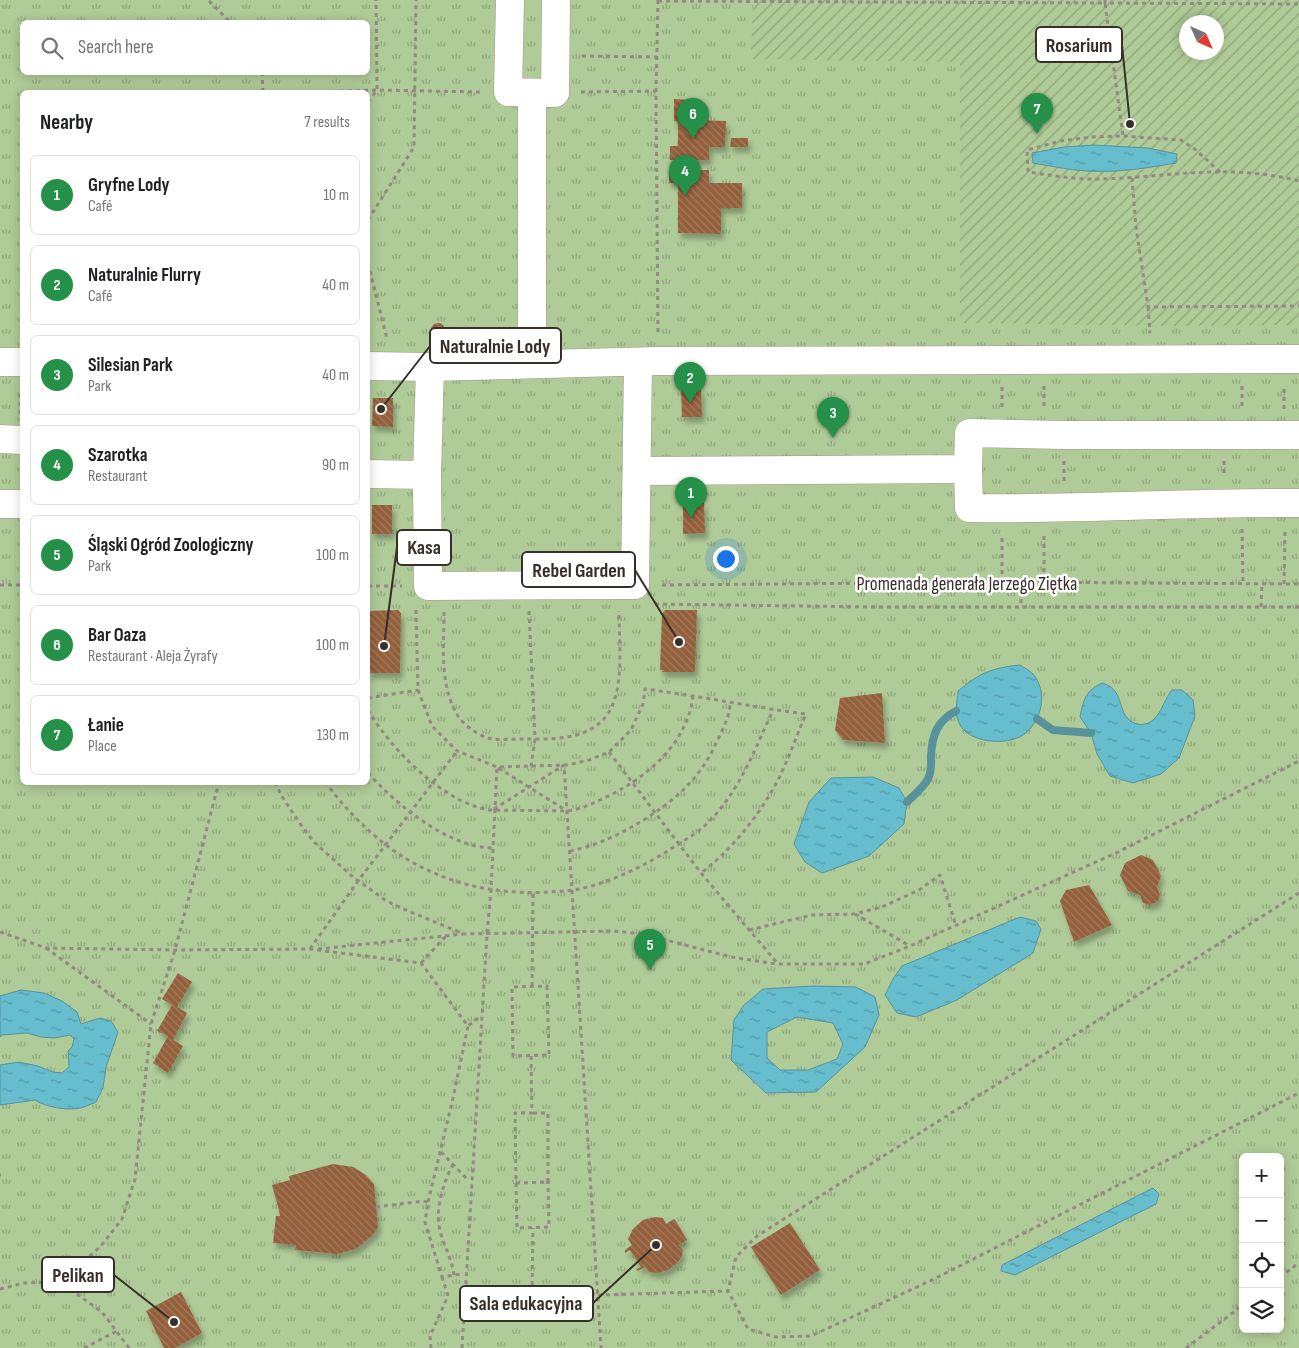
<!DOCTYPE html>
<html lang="en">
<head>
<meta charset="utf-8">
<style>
  body { margin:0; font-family:"Sofia Sans Condensed",sans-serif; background:#f2f2f2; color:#202124 }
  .controls { position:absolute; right:15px; bottom:15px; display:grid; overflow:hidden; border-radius:8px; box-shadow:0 2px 12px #0003 }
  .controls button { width:45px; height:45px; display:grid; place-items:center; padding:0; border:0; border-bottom:1px solid #e0e0e0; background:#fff; color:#202124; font:25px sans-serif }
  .compass { position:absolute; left:1179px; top:15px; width:45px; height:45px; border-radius:50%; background:#fff; box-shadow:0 2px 12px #0003; rotate:135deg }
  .you { position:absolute; left:725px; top:558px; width:18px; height:18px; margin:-12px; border:4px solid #fff; border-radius:50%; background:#1a73e8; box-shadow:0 0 0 8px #1a73e833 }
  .badge { display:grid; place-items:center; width:32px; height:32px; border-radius:50%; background:#259047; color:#fff; font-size:16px; font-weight:700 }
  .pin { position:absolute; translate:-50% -41px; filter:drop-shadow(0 1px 2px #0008) }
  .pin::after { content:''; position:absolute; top:26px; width:18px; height:15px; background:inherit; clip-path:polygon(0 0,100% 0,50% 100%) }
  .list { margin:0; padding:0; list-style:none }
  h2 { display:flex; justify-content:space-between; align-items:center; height:65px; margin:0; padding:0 20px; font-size:21px }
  h2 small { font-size:16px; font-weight:400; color:#757577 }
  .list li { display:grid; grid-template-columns:32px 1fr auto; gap:15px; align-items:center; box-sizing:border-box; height:80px; margin:0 10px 10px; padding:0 10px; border:1px solid #e0e0e0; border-radius:8px }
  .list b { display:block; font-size:19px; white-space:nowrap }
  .list p { margin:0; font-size:16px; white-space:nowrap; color:#757577 }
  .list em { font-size:16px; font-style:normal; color:#757577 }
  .icon { flex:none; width:28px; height:28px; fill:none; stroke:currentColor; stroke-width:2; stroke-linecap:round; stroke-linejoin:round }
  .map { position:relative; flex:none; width:1299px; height:1348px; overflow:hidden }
  .search { position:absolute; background:#fff; box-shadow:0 2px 12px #0003; left:20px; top:20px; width:350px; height:55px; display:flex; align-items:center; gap:12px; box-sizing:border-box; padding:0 18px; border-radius:8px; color:#757577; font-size:19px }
  .panel { position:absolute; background:#fff; box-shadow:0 2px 12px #0003; left:20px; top:90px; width:350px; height:695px; border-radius:8px }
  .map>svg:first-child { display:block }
  .park { fill:url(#park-tufts); fill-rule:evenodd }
  .garden { fill:url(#garden-furrows); fill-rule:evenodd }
  .water { fill:url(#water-ripples); stroke:#58929d; fill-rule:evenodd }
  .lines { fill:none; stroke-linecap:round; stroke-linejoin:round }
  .stream { stroke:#58929d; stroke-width:8 }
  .building { fill:url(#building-back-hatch); filter:url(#shadow) }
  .street-casing { stroke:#ac9489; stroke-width:29 }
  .path { stroke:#958983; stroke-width:3; stroke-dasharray:4 4; stroke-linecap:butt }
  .street { stroke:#fff; stroke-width:28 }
  .labels { text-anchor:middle; stroke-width:5; stroke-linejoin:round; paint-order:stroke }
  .street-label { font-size:19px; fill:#392f2a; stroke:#fff }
  .leader { fill:none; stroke:#392f2a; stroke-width:2 }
  .callout-dot { fill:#392f2a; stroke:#fff; stroke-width:2 }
  .callout { fill:#fff; stroke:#392f2a; stroke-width:2 }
  .callout-label { font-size:20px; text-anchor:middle; font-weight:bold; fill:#392f2a }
</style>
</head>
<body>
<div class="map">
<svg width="1299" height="1348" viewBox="0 0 1299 1348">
  <defs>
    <pattern id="park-tufts" width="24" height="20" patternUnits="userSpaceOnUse" patternTransform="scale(1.25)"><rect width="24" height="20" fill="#afcb97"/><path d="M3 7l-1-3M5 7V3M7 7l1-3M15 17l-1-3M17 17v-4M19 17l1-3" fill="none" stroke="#8fa57b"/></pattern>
    <pattern id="garden-furrows" width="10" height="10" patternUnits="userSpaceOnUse" patternTransform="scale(1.25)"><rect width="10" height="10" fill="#afcb97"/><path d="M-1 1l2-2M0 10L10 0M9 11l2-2" fill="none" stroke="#8fa57b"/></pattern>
    <pattern id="water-ripples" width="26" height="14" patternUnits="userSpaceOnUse" patternTransform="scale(1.25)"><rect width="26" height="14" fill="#66bdce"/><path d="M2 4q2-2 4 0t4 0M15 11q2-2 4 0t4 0" fill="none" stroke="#559aa7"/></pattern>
    <pattern id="building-back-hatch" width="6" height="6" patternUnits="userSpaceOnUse" patternTransform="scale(1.25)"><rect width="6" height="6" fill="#945e3a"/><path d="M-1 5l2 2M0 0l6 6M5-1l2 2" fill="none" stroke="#a27c62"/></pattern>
    <filter id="shadow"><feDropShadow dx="3" dy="5.5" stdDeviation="2.5" flood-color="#0004"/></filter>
  </defs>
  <rect width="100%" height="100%" fill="#ffefe8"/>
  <path class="park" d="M0,0H1299V1348H0ZM22,22H368V72H22ZM1186,22H1216V52H1186ZM22,92H368V782H22ZM1243,1157H1280V1329H1243Z"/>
  <path class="garden" d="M753,0H1299V325L1160,326L960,323V62L751,59ZM1186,22H1216V52H1186Z"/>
  <g class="water">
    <path d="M1093,145L1148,148L1177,154L1176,163C1147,168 1117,173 1087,171C1069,170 1051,166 1033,163L1032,153L1064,147Z"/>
    <path d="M1020,665C1023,667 1029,670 1032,673C1049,691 1042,722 1023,735C1007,746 970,743 960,725C954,714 957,702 958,691C980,673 991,668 1020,665Z"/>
    <path d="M1103,683C1107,685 1111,686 1113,689C1120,696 1120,705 1124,713C1131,727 1147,728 1156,717C1163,709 1165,698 1172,690H1182L1193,700L1195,716L1179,758L1161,774L1133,783L1110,776L1097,754L1091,733L1080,717C1083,701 1086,689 1103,683Z"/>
    <path d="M873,777L899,788L907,802L904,824L869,856L822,873L805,862L794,844L809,802L831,778Z"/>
    <path d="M1020,917L1036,921L1041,929L1033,953L957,1000L916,1017L897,1013L885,995L893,979L902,966Z"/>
    <path d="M813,986L856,987L875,997L879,1015L865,1047L816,1092L766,1093L731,1060L734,1020L744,1005L763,989ZM797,1017L833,1023L843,1044L837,1059L808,1070H780L767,1058V1032Z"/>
    <path d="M21,990L44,993L62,1001L77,1012L81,1024L100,1018L111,1021L118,1032L106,1067L103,1088L96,1102C91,1104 85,1107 80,1108C68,1111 45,1107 35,1100L0,1105V1065L19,1062L38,1066L53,1072L62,1073L69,1067L68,1051L72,1047L74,1039L70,1035L54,1038L41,1037L27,1033L2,1035L0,1037V996Z"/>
    <path d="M1153,1188L1159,1194L1156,1204L1015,1275L1001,1271L1002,1265Z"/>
  </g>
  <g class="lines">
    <g class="stream">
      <path d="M1037,719L1053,730L1091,733"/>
      <path d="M907,802C914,795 924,787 928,779C932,771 931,764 931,756C932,735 937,721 956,711"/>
    </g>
  </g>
  <g class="building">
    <path d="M674,99L692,100L691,120L726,121L725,147H709V160H670V146H678V122L674,121Z"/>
    <path d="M731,138H748V147H730Z"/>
    <path d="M669,170H709V183H742V208H721V234L678,233V183H669Z"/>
    <circle cx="438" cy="330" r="7"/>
    <path d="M701,388L702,417H682L681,389Z"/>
    <path d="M373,398H393V427L372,426Z"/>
    <path d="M704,503L705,533L683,534V504Z"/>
    <rect x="372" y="505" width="20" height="29"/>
    <path d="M398,610L401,613L400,673H368V611Z"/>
    <path d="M665,610H697L695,672H662L663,670H660L662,614Z"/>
    <path d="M882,693L885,743L843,740L835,730L840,698Z"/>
    <path d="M1141,855L1153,860L1161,876L1157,887L1160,895L1158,901L1150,905L1143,903L1140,895L1128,891L1120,875L1125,863Z"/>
    <path d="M1089,885L1112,925L1074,942L1060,901L1066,890Z"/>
    <path d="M178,973L192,982L177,1007L187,1013L173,1040L183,1046L168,1073L153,1063L168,1036L157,1031L172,1005L162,999Z"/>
    <path d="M333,1164L353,1167L366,1175L374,1184L378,1227L373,1235L356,1249L337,1254L295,1250L296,1245L273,1243L276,1216H280L279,1210L272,1185L290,1180L289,1176Z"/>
    <path d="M655,1217L663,1218L666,1224L674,1219L676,1221L687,1240L679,1245L683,1251L681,1258L676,1264L668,1270L658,1273L649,1272L645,1267L638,1271L636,1269L641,1267L630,1250L625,1253V1250L632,1245L628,1239L633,1229L643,1220Z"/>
    <path d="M790,1223L820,1270L781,1295L751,1247Z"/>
    <path d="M181,1292L202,1333L175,1348H164L146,1311Z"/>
  </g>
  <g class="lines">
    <defs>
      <g id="street">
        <path d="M510,0L508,92L555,93L556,0"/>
        <path d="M532,93V364"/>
        <path d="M0,362H22"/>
        <path d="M368,366L430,367L658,361L1299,359"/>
        <path d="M430,367L427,475L428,586L635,585L638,362"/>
        <path d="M0,439L22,440"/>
        <path d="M968,469L969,508C1079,510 1189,502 1299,503"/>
        <path d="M637,471L968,469L969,433L1064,435H1299"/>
        <path d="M368,474L427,475"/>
        <path d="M0,504H22"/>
      </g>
    </defs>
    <use href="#street" class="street-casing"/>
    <g class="path">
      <path d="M658,0L656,91L658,335"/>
      <path d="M1105,0V3L1299,4"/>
      <path d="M209,1L230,22"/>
      <path d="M658,1L1105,3L1123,136"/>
      <path d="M582,56L657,57"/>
      <path d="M262,72L263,92"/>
      <path d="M316,92L377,90L480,92"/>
      <path d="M581,92L656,91"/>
      <path d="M368,102L377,90L376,0"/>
      <path d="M1220,172L1196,150L1181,140L1123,136L1091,137L1061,141L1027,150L1028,172C1050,175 1071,179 1093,179C1135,179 1177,172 1219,172C1243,171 1276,175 1299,181"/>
      <path d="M1132,178L1136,227L1148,307L1299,306"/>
      <path d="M368,220L414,147L416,0"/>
      <path d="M368,263L387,339"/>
      <path d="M1148,307L1150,333"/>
      <path d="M1044,386V408"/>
      <path d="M1242,386V409"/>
      <path d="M1002,387V408"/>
      <path d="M1284,409V385"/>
      <path d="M20,414V390"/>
      <path d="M1064,461V482"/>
      <path d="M1224,461V477"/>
      <path d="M1242,529L1243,584"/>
      <path d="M1044,536V583"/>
      <path d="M1002,582V534"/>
      <path d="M1021,583V607"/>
      <path d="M1284,584L1285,529"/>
      <path d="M0,585H22"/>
      <path d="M662,585L1002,582L1299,584"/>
      <path d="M368,586H402"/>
      <path d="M655,604L873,607H1299"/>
      <path d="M1261,607L1262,584"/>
      <path d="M416,610L418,690L432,726L457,751L497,767L568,765L589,760L609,752L631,730L643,704L645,689C699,696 752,707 806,714C797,735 789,757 779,778C761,813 733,849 701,873"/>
      <path d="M529,611L535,739L531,766"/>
      <path d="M444,612C444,647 439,685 458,716C464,725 475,733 485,737C495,741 507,739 519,739C548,739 587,742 607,715C625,690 619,641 619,611"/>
      <path d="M368,698L418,690"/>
      <path d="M368,710C391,749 443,803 490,810L567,811C579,810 589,805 600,800C643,781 688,745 693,695"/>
      <path d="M609,752L701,873L778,964H864L910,946L1118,852L1299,761"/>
      <path d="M368,773C396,804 447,847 492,848"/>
      <path d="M275,782L281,795L303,828L315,843L353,877L385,900L401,908L464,934L613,931L643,934L731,957L777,964"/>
      <path d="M325,782C347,811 374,839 405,858C449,885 498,895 550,892C560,891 570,891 580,889C610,882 640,868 666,852C678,844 691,837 701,829C737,798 754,751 773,710"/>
      <path d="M494,809L564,765L601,1348"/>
      <path d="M570,851C609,844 662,813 689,784C703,769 712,753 720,735C725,724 730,715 730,702"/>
      <path d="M1299,893L757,1236L736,1257L728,1291L748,1329L776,1337L811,1336L932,1280L1299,1093"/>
      <path d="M855,914L910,946"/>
      <path d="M749,930L812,915L854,914L882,907L919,890L940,875L956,926"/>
      <path d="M0,932L46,948L175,950L310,949L421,963L468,1026L477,1019H483"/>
      <path d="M46,948L151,1024"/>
      <path d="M310,949L358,881L457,751"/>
      <path d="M318,949L463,934"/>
      <path d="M421,963L446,936"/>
      <path d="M532,986L533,893"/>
      <path d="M547,986L549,1055L513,1056L512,987Z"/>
      <path d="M531,1056L532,1113H515L516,1183L548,1182V1113H532"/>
      <path d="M441,1152L466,1178"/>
      <path d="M453,1164C444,1182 436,1205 439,1226C442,1243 452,1258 454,1275"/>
      <path d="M0,1175H1"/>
      <path d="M516,1183L517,1228L549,1227L548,1182"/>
      <path d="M428,1202L453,1098L468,1026"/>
      <path d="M376,1207L423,1201L428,1202L425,1222L442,1277L461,1274"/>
      <path d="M1280,1277L1299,1263"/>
      <path d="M0,1289L23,1283L60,1282"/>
      <path d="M532,1291L598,1292"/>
      <path d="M466,1292L484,1293L532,1291L533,1228"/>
      <path d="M598,1295L728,1291"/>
      <path d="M84,1348L117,1331"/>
      <path d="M129,1348L102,1312L60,1282L101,1246L122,1219L135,1179L151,1024L175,950L219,782"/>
      <path d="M431,1348L430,1336L448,1296L442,1277"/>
      <path d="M462,1348L487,934L491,890L497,767L567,811"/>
      <path d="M1186,1348L1243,1305"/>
    </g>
    <use href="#street" class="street"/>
  </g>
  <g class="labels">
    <g class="street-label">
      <text x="967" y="590">Promenada generała Jerzego Ziętka</text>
    </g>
  </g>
  <path class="leader" d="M1130 124L1122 45M381 409L430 346M384 646L397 547M679 642L635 570M174 1322L114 1275M656 1245L593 1303"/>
  <g class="callout-dot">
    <circle cx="1130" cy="124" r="5"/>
    <circle cx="381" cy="409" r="5"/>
    <circle cx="384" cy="646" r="5"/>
    <circle cx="679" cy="642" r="5"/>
    <circle cx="174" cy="1322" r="5"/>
    <circle cx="656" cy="1245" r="5"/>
  </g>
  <g class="callout">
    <rect x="1036" y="27" width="86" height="35" rx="5"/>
    <rect x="430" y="328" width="131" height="35" rx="5"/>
    <rect x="397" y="530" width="54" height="35" rx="5"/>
    <rect x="522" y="552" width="113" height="35" rx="5"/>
    <rect x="42" y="1257" width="72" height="35" rx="5"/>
    <rect x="460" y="1286" width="133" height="35" rx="5"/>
  </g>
  <g class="callout-label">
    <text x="1079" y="52">Rosarium</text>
    <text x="495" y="353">Naturalnie Lody</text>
    <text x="424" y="554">Kasa</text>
    <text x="579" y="577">Rebel Garden</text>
    <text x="78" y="1282">Pelikan</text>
    <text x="526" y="1310">Sala edukacyjna</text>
  </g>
</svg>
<div class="controls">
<button>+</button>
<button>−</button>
<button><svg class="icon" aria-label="locate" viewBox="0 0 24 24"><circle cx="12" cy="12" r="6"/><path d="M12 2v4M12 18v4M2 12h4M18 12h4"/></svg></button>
<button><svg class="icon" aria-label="layers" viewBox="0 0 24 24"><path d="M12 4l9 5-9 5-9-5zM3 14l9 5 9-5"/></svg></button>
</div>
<svg class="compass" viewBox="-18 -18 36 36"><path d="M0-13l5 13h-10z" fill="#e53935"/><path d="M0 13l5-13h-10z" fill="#757577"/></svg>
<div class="you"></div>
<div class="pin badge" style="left:691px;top:518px">1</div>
<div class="pin badge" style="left:690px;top:403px">2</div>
<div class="pin badge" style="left:833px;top:438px">3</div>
<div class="pin badge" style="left:685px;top:196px">4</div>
<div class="pin badge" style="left:650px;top:970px">5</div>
<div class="pin badge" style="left:693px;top:139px">6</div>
<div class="pin badge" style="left:1037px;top:134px">7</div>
<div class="search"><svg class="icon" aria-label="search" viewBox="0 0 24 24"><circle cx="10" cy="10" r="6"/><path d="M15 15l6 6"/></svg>Search here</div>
<section class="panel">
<h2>Nearby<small>7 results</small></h2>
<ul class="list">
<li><span class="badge">1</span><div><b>Gryfne Lody</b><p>Café</p></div><em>10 m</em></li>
<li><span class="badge">2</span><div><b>Naturalnie Flurry</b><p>Café</p></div><em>40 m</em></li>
<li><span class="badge">3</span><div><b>Silesian Park</b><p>Park</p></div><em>40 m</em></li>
<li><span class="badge">4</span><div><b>Szarotka</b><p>Restaurant</p></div><em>90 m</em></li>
<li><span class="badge">5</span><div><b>Śląski Ogród Zoologiczny</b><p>Park</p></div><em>100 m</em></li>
<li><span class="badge">6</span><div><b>Bar Oaza</b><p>Restaurant · Aleja Żyrafy</p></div><em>100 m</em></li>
<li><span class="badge">7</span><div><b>Łanie</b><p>Place</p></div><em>130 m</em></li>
</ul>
</section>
</div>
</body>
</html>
